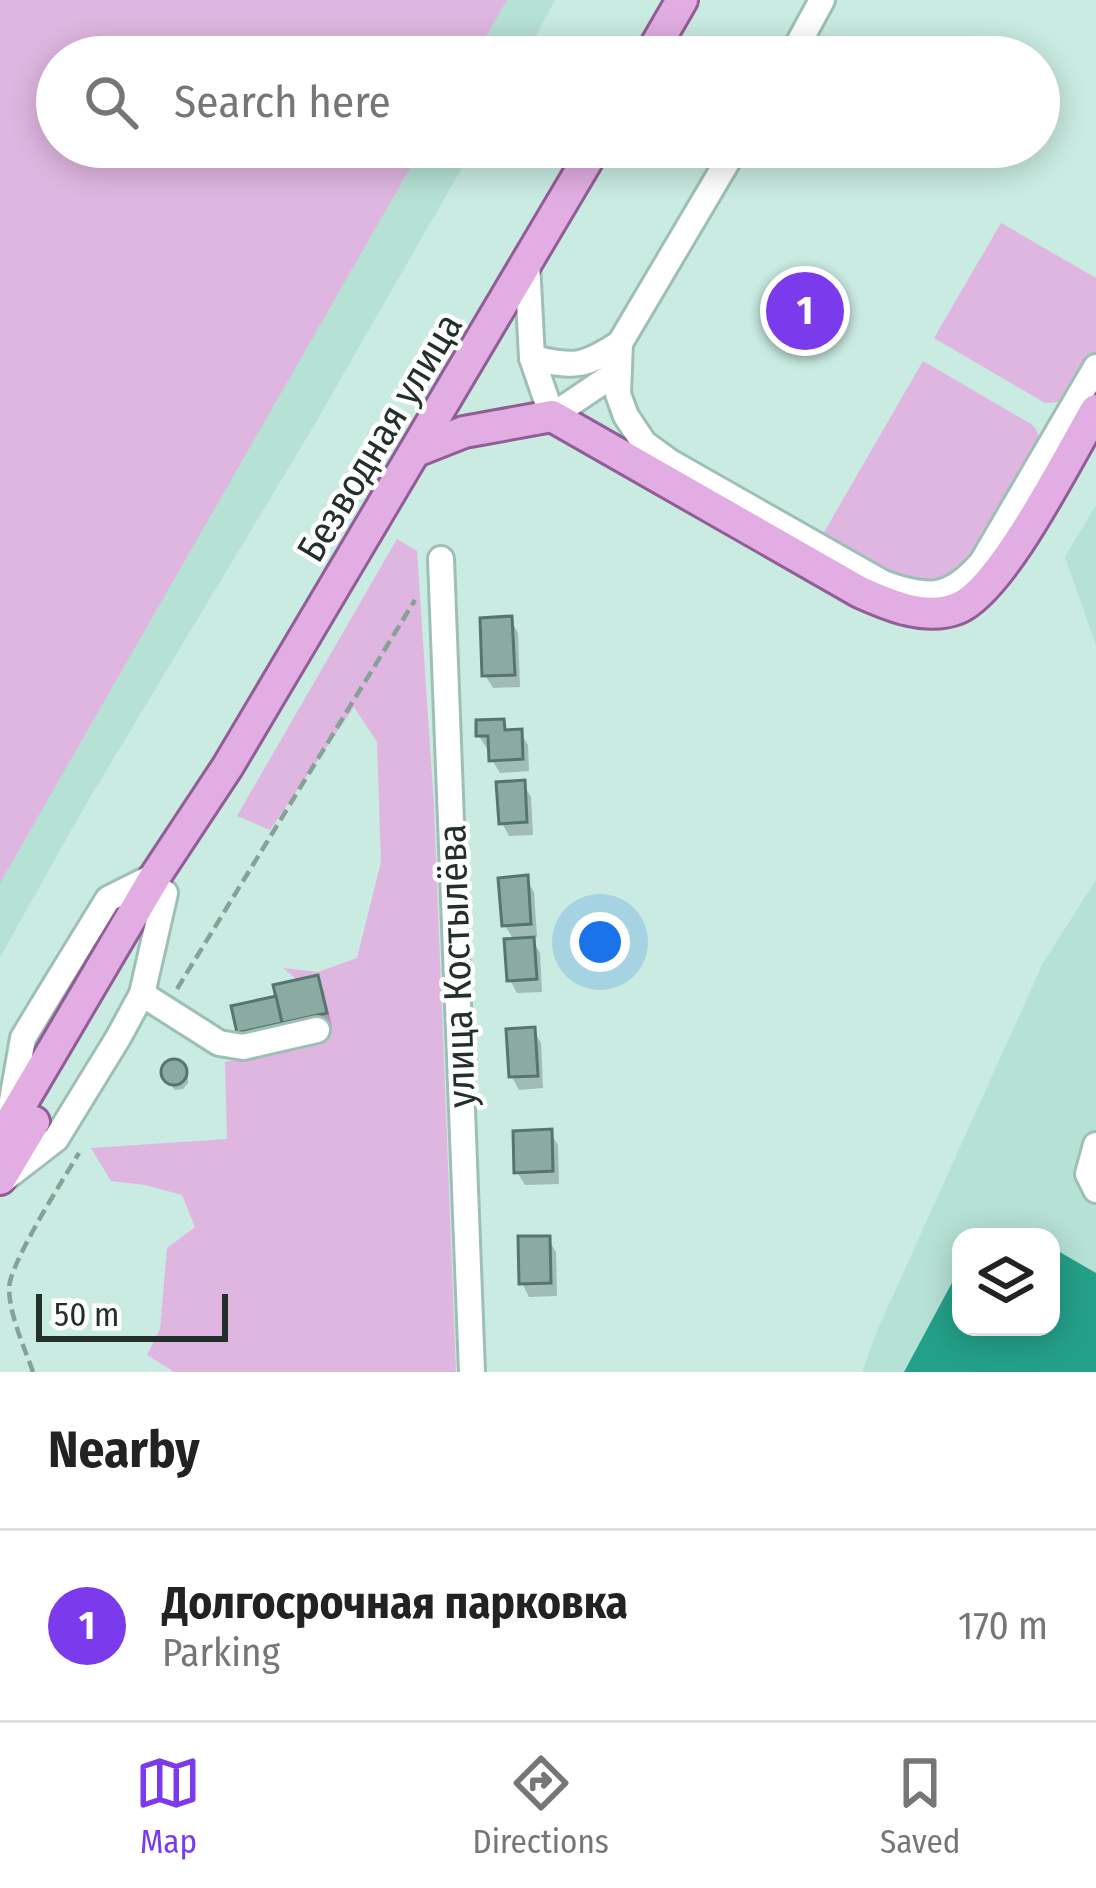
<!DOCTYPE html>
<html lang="en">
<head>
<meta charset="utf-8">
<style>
  body { margin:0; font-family:"Fira Sans Condensed",sans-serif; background:#f2f2f2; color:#222 }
  .controls { position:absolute; right:36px; bottom:36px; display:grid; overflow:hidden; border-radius:24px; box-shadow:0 6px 30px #0003 }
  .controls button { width:108px; height:108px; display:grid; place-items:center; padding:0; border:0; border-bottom:3px solid #e0e0e0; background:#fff; color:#222; font:60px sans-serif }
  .scale { position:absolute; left:36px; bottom:30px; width:192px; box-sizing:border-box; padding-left:12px; border:6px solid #222f2b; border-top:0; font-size:33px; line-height:42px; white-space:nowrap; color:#222f2b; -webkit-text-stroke:9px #fff; paint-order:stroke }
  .you { position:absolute; left:600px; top:942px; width:42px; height:42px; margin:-30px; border:9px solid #fff; border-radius:50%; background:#1a73e8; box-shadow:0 0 0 18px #1a73e833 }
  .badge { display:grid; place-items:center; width:78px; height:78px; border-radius:50%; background:#7c3aed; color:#fff; font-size:39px; font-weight:700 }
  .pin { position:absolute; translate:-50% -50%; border:6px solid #fff; box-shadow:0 3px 12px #0006 }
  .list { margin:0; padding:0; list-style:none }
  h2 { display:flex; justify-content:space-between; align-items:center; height:156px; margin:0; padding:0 48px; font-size:51px }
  h2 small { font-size:39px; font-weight:400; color:#767676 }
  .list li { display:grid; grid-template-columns:78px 1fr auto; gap:36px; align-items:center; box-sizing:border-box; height:192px; padding:0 48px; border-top:3px solid #e0e0e0 }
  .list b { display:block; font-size:45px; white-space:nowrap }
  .list p { margin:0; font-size:39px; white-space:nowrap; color:#767676 }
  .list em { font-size:39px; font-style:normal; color:#767676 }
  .icon { flex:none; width:66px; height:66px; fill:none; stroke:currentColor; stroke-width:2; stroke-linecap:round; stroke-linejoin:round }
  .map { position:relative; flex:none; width:1096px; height:1372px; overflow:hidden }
  .search { position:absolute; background:#fff; box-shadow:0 6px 30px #0003; left:36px; right:36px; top:36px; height:132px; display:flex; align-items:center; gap:30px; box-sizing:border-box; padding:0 42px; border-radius:66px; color:#767676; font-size:45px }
  .sheet { height:348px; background:#fff }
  nav { display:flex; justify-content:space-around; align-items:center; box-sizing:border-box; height:168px; border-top:3px solid #e0e0e0; background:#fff; font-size:33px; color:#767676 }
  nav a { display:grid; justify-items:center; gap:6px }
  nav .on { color:#7c3aed }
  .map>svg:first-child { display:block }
  .built { fill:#b6e1d5; fill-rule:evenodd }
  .green { fill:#dfb6df }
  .water { fill:#24a089 }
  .shadow { fill:#0003 }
  .building { fill:#8baba2; stroke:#56756d; stroke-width:3 }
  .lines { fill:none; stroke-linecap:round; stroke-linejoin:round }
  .minor-casing { stroke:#9ebfb6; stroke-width:30 }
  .major-casing { stroke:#915d95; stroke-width:36 }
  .path { stroke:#87a199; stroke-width:4.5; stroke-dasharray:12 6; stroke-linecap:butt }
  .minor { stroke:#fff; stroke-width:24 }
  .major { stroke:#e1ade2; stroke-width:30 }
  .labels { text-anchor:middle; stroke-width:9; stroke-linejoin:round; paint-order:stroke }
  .street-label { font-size:39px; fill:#222f2b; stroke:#fff }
</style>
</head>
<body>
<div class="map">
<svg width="1096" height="1372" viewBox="0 0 1096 1372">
  <rect width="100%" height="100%" fill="#c9ebe1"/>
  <g class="built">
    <path d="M0,0H555L524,57H57V147H474L309,434L86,804L0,957Z"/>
    <path d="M1096,505V645L1065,557Z"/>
    <path d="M1096,880V1372H862L877,1331L1043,963ZM961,1237H1051V1327H961Z"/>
  </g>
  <g class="green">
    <path d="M0,0H507L474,57H57V147H422L0,883Z"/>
    <path d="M1001,223L1096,278V351L1071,395L1059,402L1045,403L934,338Z"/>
    <path d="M923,361L1031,424L1036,429L1040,441L971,564L934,587L898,578L823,534Z"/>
    <path d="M397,539L417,551L434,807L456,1372H174L147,1355L160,1329L167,1248L195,1227L182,1195L145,1185L111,1181L91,1148L227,1139L225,1062L313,1045V993L283,968L318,972L357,958L381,862L377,742L354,707L270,830L237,816Z"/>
  </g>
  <path class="water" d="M1051,1247L1096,1273V1372H904L961,1266V1327H1051Z"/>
  <g class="shadow">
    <path d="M511,620L518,633L520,687L493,688L485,675Z"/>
    <path d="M503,722L509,733L520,732L528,745L529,771L500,773L492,760V749H487L479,736Z"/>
    <path d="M523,784L531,797L533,835L509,836L502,823Z"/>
    <path d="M526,879L534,892L537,937H531L540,953L542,992L517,993L510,980L514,941L505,925Z"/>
    <path d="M317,978L324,992L332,1026L247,1045L240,1032L279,998Z"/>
    <path d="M533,1030L541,1043L543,1088L519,1090L512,1077Z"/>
    <path d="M177,1062L188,1075V1083L183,1089L175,1090L165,1078L164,1069L170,1063Z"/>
    <path d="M550,1132L558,1145L559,1184L525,1185L517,1172Z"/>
    <path d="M548,1239L556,1252L557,1296L529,1297L522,1283Z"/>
  </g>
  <g class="building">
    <path d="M512,616L515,675L482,676L480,618Z"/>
    <path d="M504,719L505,730L522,729L523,759L489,761L488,736H476V720Z"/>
    <path d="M525,780L527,822L499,824L496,782Z"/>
    <path d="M528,875L531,924L502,926L498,878Z"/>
    <path d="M534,937L537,979L507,981L504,939Z"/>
    <path d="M318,975L327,1013L282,1023L273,985Z"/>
    <path d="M276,996L282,1023L237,1033L231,1006Z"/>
    <path d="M535,1027L538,1076L509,1077L506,1029Z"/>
    <circle cx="174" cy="1072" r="13"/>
    <path d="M552,1129L553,1171L514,1173L513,1131Z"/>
    <path d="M518,1236H550L551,1283L519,1284Z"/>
  </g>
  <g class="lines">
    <defs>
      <g id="minor">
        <path d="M791,57L822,0"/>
        <path d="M736,147L620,343L618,394L626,416L644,443L670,462L883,583C929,599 949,600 982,562L1096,367"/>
        <path d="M527,263L532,358L552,416L617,372"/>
        <path d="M532,358C575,367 582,368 620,343"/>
        <path d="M441,559L472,1372"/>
        <path d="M142,994L219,1043L243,1047L317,1030"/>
        <path d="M9,1118L23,1038L46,1000L108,899L156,875"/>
        <path d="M1096,1145L1088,1174L1096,1190"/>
        <path d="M3,1180L56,1139L118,1038L142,994L165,893"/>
      </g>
      <g id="major">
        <path d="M649,57L682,0"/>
        <path d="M416,451L464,432L552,416L860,592C889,605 926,621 958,608C1003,589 1069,455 1096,410"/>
        <path d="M0,1140L156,875L228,766L595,147"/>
        <path d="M0,1179L34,1122"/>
      </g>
    </defs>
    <use href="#minor" class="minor-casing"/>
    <use href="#major" class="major-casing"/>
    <g class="path">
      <path d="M177,989L415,600"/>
      <path d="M33,1372C24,1346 10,1317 9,1289C8,1266 64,1178 79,1153"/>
    </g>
    <use href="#minor" class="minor"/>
    <use href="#major" class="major"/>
  </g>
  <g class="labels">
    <g class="street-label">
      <text transform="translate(379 437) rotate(-59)" y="14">Безводная улица</text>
      <text transform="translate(456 966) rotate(-92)" y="14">улица Костылёва</text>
    </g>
  </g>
</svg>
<div class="controls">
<button><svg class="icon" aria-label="layers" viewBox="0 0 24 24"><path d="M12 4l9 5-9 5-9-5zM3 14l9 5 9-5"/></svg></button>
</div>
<div class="scale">50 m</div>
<div class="you"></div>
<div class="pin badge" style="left:805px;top:311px">1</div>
<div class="search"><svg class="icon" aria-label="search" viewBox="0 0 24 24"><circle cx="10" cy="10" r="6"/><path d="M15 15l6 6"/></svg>Search here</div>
</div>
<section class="sheet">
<h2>Nearby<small></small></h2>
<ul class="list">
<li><span class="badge">1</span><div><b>Долгосрочная парковка</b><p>Parking</p></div><em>170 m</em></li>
</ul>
</section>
<nav>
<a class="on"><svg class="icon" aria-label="map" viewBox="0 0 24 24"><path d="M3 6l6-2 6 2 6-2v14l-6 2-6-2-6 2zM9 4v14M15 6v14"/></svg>Map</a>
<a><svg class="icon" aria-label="directions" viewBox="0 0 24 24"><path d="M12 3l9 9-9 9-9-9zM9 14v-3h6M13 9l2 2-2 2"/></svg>Directions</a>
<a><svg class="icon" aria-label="saved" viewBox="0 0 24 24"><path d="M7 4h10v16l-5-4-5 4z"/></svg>Saved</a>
</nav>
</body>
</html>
